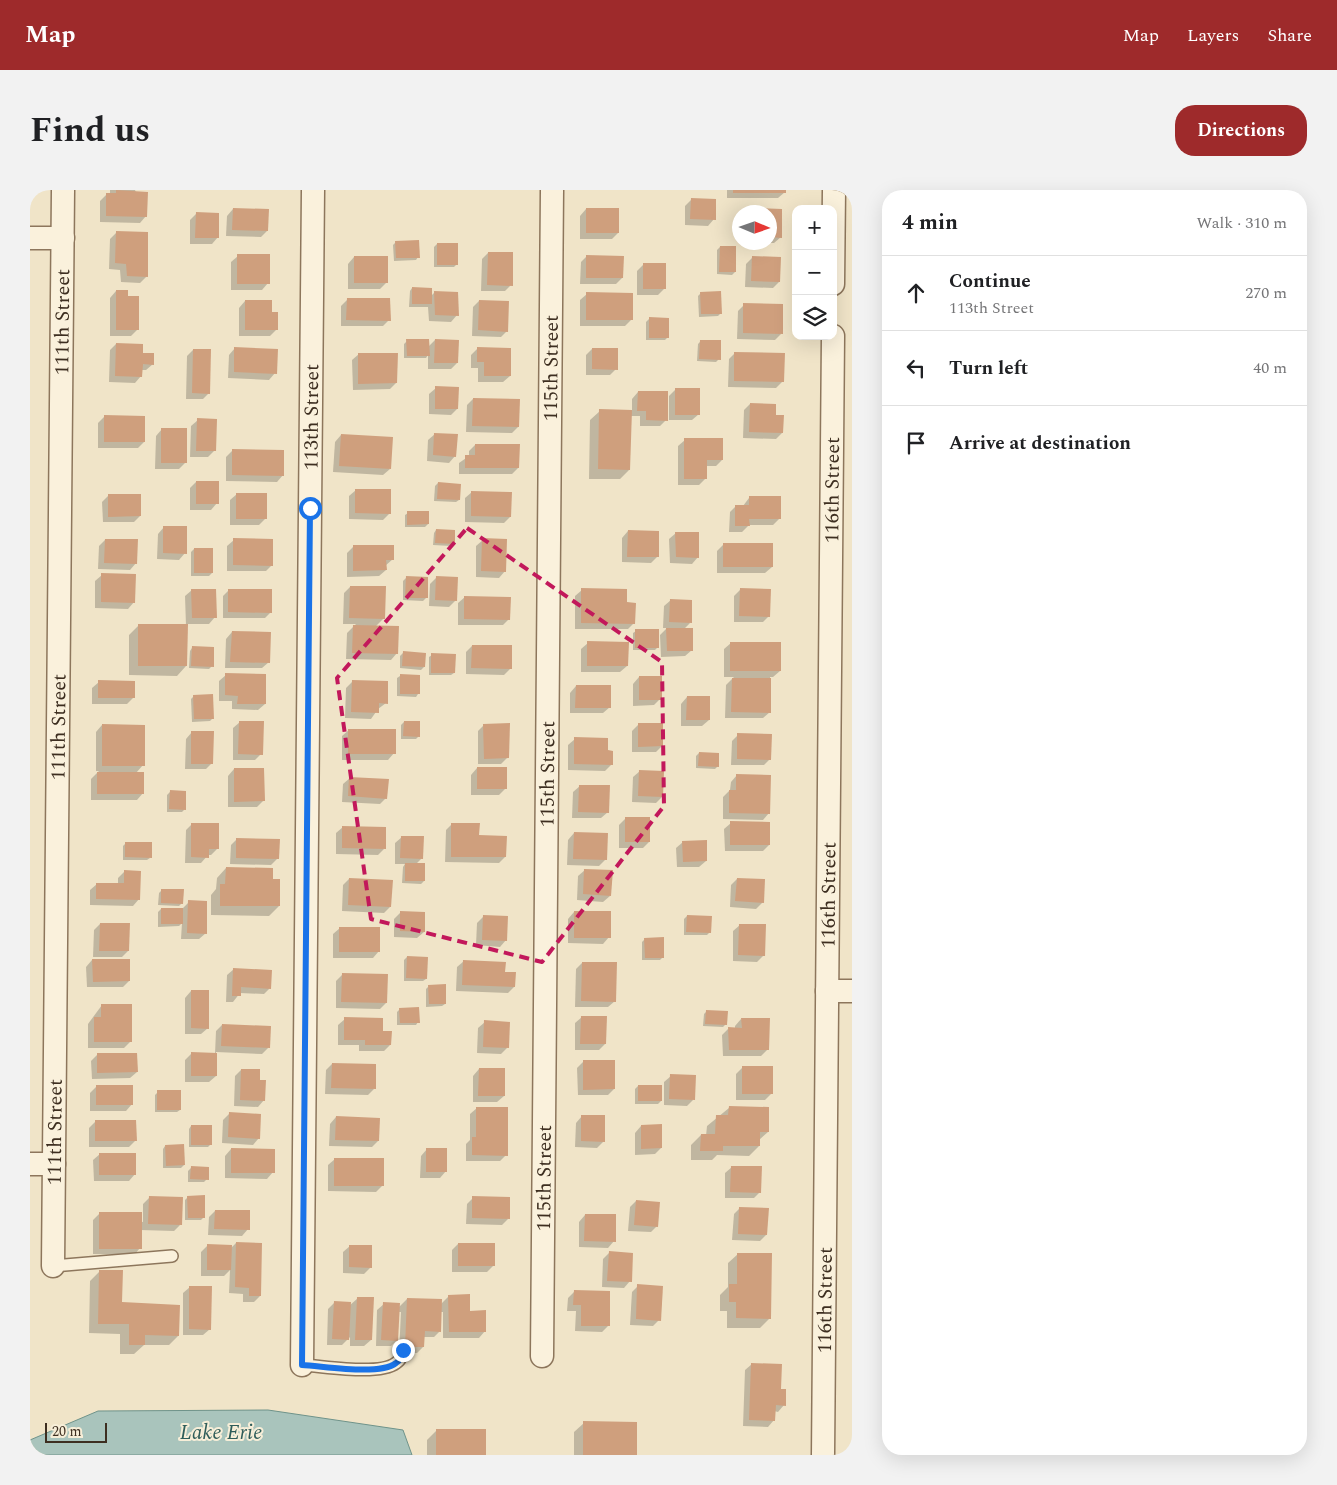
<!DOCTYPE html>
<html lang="en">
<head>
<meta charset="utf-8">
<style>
  body { margin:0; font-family:Spectral,serif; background:#f2f2f2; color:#202124 }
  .controls { position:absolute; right:15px; top:15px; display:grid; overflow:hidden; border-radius:10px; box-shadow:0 5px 20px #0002 }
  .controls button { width:45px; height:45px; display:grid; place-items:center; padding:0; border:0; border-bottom:1px solid #e0e0e0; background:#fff; color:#202124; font:25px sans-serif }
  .compass { position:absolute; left:702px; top:15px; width:45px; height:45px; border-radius:50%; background:#fff; box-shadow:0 5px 20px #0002; rotate:92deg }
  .scale { position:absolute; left:15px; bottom:12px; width:62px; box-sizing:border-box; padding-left:5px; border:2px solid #3d2e20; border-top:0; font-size:14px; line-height:18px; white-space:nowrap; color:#3d2e20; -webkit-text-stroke:4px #f7eed8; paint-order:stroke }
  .stop { position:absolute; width:15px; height:15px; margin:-11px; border:4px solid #1a73e8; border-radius:50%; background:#fff }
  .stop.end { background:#1a73e8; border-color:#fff; box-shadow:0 1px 5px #0008 }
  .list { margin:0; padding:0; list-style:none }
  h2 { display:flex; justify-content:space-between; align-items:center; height:65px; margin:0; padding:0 20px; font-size:21px }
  h2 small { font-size:16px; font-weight:400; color:#757577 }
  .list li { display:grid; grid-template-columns:32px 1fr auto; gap:15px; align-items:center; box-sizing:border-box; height:75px; padding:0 20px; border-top:1px solid #e0e0e0 }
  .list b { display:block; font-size:19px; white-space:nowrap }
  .list p { margin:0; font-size:16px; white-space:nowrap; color:#757577 }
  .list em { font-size:16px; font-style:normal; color:#757577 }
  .icon { flex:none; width:28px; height:28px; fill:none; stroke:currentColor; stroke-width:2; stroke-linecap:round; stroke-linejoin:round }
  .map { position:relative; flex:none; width:822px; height:1265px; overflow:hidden; border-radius:20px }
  header { display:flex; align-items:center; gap:30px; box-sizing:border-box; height:70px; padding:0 25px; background:#9e2a2b; color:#fff }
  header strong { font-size:24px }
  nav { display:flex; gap:28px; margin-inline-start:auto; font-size:18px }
  .intro { display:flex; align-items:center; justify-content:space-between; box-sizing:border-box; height:120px; padding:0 30px }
  h1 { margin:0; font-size:35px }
  .button { padding:12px 22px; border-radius:20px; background:#9e2a2b; color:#fff; font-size:18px; font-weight:700 }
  main { display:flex; gap:30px; padding:0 30px }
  aside { flex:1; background:#fff; border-radius:20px; box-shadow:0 5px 20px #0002 }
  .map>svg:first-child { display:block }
  .water { fill:#a9c4bc; stroke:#6f938a }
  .shadow { fill:#0003 }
  .building { fill:#cf9f7d }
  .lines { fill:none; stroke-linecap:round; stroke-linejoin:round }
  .lane-casing { stroke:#8d765c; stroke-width:14 }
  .street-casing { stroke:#8d765c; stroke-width:25 }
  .lane { stroke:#faf1dc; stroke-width:11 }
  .street { stroke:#faf1dc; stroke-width:22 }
  .route { stroke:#1a73e8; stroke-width:6 }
  .marked { fill:none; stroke:#c2185b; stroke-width:4; stroke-dasharray:10 6; stroke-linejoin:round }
  .labels { text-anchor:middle; stroke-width:4; stroke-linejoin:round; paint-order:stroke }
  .street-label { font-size:20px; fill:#3d2e20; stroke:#f7eed8 }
  .water-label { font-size:21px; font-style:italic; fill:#2f5d5a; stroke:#f7eed8 }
</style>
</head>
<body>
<header>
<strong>Map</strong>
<nav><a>Map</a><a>Layers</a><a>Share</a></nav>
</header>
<div class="intro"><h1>Find us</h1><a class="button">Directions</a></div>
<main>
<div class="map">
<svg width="822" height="1265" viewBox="0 0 822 1265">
  <rect width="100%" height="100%" fill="#f0e4c8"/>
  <path class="water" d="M238,1220L373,1240L382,1265H0V1250L68,1221Z"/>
  <g class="shadow">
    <path d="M80,0H105L116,26L110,33L70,32V11L77,4H80Z"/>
    <path d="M697,0H755V2L748,8H697Z"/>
    <path d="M662,9L684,29L678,36L655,35V16Z"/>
    <path d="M203,19L237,41L231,47L196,46L197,26Z"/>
    <path d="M556,19L588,43L582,49H550V26Z"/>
    <path d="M723,20H751V47L744,53H716L739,52V22H720Z"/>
    <path d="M166,24L188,47L182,54H160V30Z"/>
    <path d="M87,42L117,86L110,93L91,92L90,80L79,79L80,49Z"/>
    <path d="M366,52L388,67L386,70L364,71L363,55Z"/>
    <path d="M407,54L427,74L424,77H404V57Z"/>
    <path d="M690,57L705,82L702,85L687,84V60Z"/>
    <path d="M458,63L481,95L475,101H451L452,69Z"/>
    <path d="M208,66L238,93L232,100H201V72Z"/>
    <path d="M557,66L592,88L586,94H550L551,72Z"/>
    <path d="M324,67L357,92L350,99H318V74Z"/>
    <path d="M723,67L749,92L743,98L715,97L716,74Z"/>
    <path d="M613,75L634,99L628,105H607V81Z"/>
    <path d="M382,98L401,106L405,102L427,125L421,132L399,131L398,117H379L380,101Z"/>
    <path d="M86,101L108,139L101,146H80V108Z"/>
    <path d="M671,103L691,123L688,126L669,127L668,106Z"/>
    <path d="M557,104L601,130L595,136H550V110Z"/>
    <path d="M317,110L359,130L353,136H311V116Z"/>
    <path d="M215,111L241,123L247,139L240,146H209V118Z"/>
    <path d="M449,111L477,141L471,147L442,146L443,117Z"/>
    <path d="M714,115L751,144L745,150L707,149L708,121Z"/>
    <path d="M619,129L638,147L635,150H616V132Z"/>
    <path d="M405,150L427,173L421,179H398V165L396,168H374V154L377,151L398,157Z"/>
    <path d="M671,151L689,169L686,172L667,171L668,154Z"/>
    <path d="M86,154L111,164L123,174L116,180H111V186L105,193L79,192L80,160Z"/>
    <path d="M205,158L245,183L239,190L198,188L199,165Z"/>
    <path d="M448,158L480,186L473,192H448V178H441V165Z"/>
    <path d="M562,159L586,179L580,185H556V165Z"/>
    <path d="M163,160L179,203L173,209H156L157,166Z"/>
    <path d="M705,163L753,191L746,198L698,197L699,169Z"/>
    <path d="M329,164L366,193L360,199L323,200L322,170Z"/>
    <path d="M406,198L427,219L421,225L399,224V204Z"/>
    <path d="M646,199L669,224L662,230H639V206Z"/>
    <path d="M608,202L636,230L630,236H610V226H601L599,280L590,289H559L560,230L570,221H602V209Z"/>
    <path d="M443,209L488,237L482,243L436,242L437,215Z"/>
    <path d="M720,214L744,226L752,243L746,249L713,248L714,220Z"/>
    <path d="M74,227L114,252L108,258H68V233Z"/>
    <path d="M168,230L184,261L178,267H160L161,236Z"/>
    <path d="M132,239L156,272L149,279H125L126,246Z"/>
    <path d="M405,244L425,266L419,273L397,271L398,250Z"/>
    <path d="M311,245L360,279L353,285L303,282L305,252Z"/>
    <path d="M655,250L692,270L686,276H676V288L669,295H648V256Z"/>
    <path d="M445,255L488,278L482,284H429V273L439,266V261Z"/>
    <path d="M203,260L253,285L247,292L196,291V267Z"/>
    <path d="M166,292L187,313L181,320H160V298Z"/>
    <path d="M408,293L429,310L426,312L404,311L405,296Z"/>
    <path d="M326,300L360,323L353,330L319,329V306Z"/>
    <path d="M442,302L480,327L474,333L435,332V308Z"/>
    <path d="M207,304L235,329L229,335H200V310Z"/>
    <path d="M79,305L110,326L104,332H73L72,312Z"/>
    <path d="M719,308L750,328L743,335H719L712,342H699L700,322L706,316H713Z"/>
    <path d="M378,323L398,334L395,337H375V325Z"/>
    <path d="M134,337L155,363L149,370L127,369L128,344Z"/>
    <path d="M406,340L424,353L421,356L403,355L404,343Z"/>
    <path d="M598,341L627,367L621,373L592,372V348Z"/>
    <path d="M646,343L668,367L662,374L640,373L639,349Z"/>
    <path d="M75,350L106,373L100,380L68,379L69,356Z"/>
    <path d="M204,350L242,375L236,381H197V356Z"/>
    <path d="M453,350L475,381L469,388L446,387V356Z"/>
    <path d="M693,355L742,377L735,383H687V361Z"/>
    <path d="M323,357L363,369L355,376L356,380L349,386L317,387V363Z"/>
    <path d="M164,359L182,383L179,386H161V362Z"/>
    <path d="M72,385L104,412L98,419L65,418V391Z"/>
    <path d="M376,388L396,408L393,411L373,410V391Z"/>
    <path d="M406,388L426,410L419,417L399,416L400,394Z"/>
    <path d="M320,397L354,428L345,437L367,463L361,470L316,469L317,443L326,434H313L314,403Z"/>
    <path d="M711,399L739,426L733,432H704V406Z"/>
    <path d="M162,400L185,427L179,434H157L156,476L147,486L99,485V445L109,435L156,436L155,406Z"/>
    <path d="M199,400L241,422L235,428H193V406Z"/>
    <path d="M552,400L596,414L604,433L598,439H545V406Z"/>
    <path d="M435,407L479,429L473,435H428V413Z"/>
    <path d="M641,410L660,433L654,439L662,460L655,466L631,467L630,445L637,438H633L634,416Z"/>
    <path d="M606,441L628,457L625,460H603V443Z"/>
    <path d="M202,442L239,472L232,478H195L196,449Z"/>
    <path d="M558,453L597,476L590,482H551V459Z"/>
    <path d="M701,453L750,481L743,487H740V522L733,528H695L696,495L704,487H694V459Z"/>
    <path d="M442,456L481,478L474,485L436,484V462Z"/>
    <path d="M162,458L182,476L179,479L159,478L160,461Z"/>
    <path d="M373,463L394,477L391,480L370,478V466Z"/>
    <path d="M402,465L424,483L421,485H399V467Z"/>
    <path d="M196,485L235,514L228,520L202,519V511H189V491Z"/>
    <path d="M370,486L388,504L386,507L367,506V488Z"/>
    <path d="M609,487L630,509L624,515L603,516V494Z"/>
    <path d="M323,491L356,513L348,519L341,529L315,528L316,498Z"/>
    <path d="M69,492L104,507L97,514H62V498Z"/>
    <path d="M546,496L580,517L573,523H540V503Z"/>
    <path d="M164,506L183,528L180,531L162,532L161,509Z"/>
    <path d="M657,507L679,530L672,536H651V514Z"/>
    <path d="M210,532L231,564L225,570H203V538Z"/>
    <path d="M374,532L389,546L386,549H371V535Z"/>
    <path d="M72,535L113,575L106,583L113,603L107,610H61V589L69,581H66V542Z"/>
    <path d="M454,535L477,568L471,574H448V541Z"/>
    <path d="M608,535L632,556L626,562H602V541Z"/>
    <path d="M319,540L364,563L358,570H312V546Z"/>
    <path d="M162,542L182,573L176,579H155L156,549Z"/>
    <path d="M708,545L740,569L734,575H701L702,551Z"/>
    <path d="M545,549L576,562L582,574L575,581L538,580V555Z"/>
    <path d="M669,563L688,576L685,579L666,578V566Z"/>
    <path d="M447,578L475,599L469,605H441V585Z"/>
    <path d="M204,579L233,611L227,617H198V586Z"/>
    <path d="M610,581L632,607L626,613L602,612L603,587Z"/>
    <path d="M707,585L739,623L733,630L693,629V607L700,600L701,592Z"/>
    <path d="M320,588L356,608L350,614L312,612L313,594Z"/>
    <path d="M550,596L578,622L571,628H542L543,602Z"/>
    <path d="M140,602L155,619L152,622H137V605Z"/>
    <path d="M596,628L619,652L613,658H589V635Z"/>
    <path d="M701,633L739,655L733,661H695L694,639Z"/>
    <path d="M162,634L187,659L181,665H178L171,673H155L156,640Z"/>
    <path d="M422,634L448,647L475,667L469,673L415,672L416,640Z"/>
    <path d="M313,637L354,659L348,665L306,664V643Z"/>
    <path d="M544,643L576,669L569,676L537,675L538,650Z"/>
    <path d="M372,647L392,668L386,674L394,691L391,694L372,693L373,677L375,674H365V653Z"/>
    <path d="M207,649L248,668L241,675L200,674L201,655Z"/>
    <path d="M653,652L676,671L669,677H647L646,658Z"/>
    <path d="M96,653L120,668L117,670H93V656Z"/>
    <path d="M196,678L242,690L249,716L239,726L181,725V705L186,699L187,688Z"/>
    <path d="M555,680L580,706L573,712L547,710L548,686Z"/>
    <path d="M94,682L109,709L103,716L60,715V700L67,694H88V688Z"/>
    <path d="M319,689L360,717L354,723L312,721L313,695Z"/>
    <path d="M707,689L733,712L726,719L700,717L701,695Z"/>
    <path d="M132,700L152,713L149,716L128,715L129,703Z"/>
    <path d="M159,712L176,743L169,749H151L152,733L149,736L128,737V722L131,719H152Z"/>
    <path d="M371,722L394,742L387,748L364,747V729Z"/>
    <path d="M544,722L579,747L573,754L538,753V729Z"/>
    <path d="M454,726L476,750L470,757L446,755L447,733Z"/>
    <path d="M657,726L680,742L677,745H654V729Z"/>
    <path d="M70,734L98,761L92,767H63L64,740Z"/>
    <path d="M710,735L734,765L727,772L703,771V741Z"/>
    <path d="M310,738L349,761L343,768H303V744Z"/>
    <path d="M615,749L633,767L630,770H612V752Z"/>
    <path d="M377,767L396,789L393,791H374V770Z"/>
    <path d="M62,770L99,791L93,797H57L56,777Z"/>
    <path d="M434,771L474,783L484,797L478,803L426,801L427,777Z"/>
    <path d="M552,773L585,811L578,817H545L546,779Z"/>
    <path d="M204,779L240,798L234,804L210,803L203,812H196L197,785Z"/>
    <path d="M313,784L356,813L350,819L306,818V791Z"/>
    <path d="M399,796L415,814L412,816L396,817V799Z"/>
    <path d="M161,801L178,838L171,844H155V808Z"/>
    <path d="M72,815L100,852L94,858H58V834Z"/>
    <path d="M370,819L388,832L386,835H367V822Z"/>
    <path d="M677,821L696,834L693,837L673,836L674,824Z"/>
    <path d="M552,827L575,854L569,860H545V833Z"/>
    <path d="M315,829L352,843L360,855L354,861H329V855H308V835Z"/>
    <path d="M711,829L738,859L731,866H693L692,845L698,839H705V836Z"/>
    <path d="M455,832L477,858L471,864L447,863L448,838Z"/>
    <path d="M192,835L239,857L232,864L186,862V886L179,892H155V870L161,864H185L186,841Z"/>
    <path d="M68,864L107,882L100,888L62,889L61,871Z"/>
    <path d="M554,871L584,899L578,905H548L547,878Z"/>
    <path d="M302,874L344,899L338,905L295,904L296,880Z"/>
    <path d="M713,877L741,904L735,910H706V884Z"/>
    <path d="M449,879L474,906L467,912H443V886Z"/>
    <path d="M211,880L229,891L234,910L228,917L204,916L205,886Z"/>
    <path d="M641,886L663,910L657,916L634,915V892Z"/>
    <path d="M608,896L631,911L628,914H605V899Z"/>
    <path d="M66,897L102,914L96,921H60V903Z"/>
    <path d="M128,902L150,920L147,922H125V905Z"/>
    <path d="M447,918L476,965L470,971H436V954L440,950V924Z"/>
    <path d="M699,918L738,942L729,950V956L719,966L687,965L682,970H661V955L671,945L676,946L677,936Z"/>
    <path d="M199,924L229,948L223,955L192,953L193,930Z"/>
    <path d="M552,926L574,951L567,958L545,957L546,933Z"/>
    <path d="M306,927L348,951L342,957L299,956L300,934Z"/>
    <path d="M65,932L106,950L99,957H59V938Z"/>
    <path d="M161,936L181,954L178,957H159V939Z"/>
    <path d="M611,936L631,958L625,964L605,965V943Z"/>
    <path d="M135,956L154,975L151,978H133V959Z"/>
    <path d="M201,959L243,982L237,989L195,988V966Z"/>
    <path d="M397,959L416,981L410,988H390L391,966Z"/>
    <path d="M70,964L105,984L99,991H64L63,970Z"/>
    <path d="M305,969L352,996L346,1002L298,1001V975Z"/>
    <path d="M702,977L730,1002L724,1008H695V983Z"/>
    <path d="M161,978L177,989L174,992H158V981Z"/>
    <path d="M120,1007L150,1035L144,1041L110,1040V1058L104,1065L63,1064V1030L70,1023L113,1032V1014Z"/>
    <path d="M158,1007L174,1027L171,1030H155V1010Z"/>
    <path d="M443,1008L478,1029L472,1035L436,1034L437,1014Z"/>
    <path d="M606,1011L627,1036L621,1042L598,1041L600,1017Z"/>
    <path d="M710,1018L736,1045L730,1051L702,1050L704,1024Z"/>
    <path d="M185,1021L218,1039L212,1046L178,1045L179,1027Z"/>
    <path d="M555,1025L584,1051L578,1058L549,1057V1032Z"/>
    <path d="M206,1053L230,1106L224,1112H213V1104L199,1103L200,1080L194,1086H171V1062L178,1055L200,1059Z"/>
    <path d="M428,1054L464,1075L457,1082H422V1060Z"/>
    <path d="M320,1056L341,1077L334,1084L313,1083V1062Z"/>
    <path d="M579,1063L600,1091L594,1098L572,1097L573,1069Z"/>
    <path d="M708,1064L740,1128L730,1138H697V1121H690V1105L698,1097V1073Z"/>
    <path d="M70,1081L91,1113L148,1146L139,1155H114L104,1164H90V1144L59,1143L60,1091Z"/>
    <path d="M608,1096L629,1130L623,1136L600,1135L602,1102Z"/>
    <path d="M160,1097L180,1139L173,1145H153V1103Z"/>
    <path d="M544,1102L578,1136L572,1142L545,1141L546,1121H537L538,1108Z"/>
    <path d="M419,1106L439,1122L455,1141L449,1148H413V1122H410V1141L404,1147H393V1157L387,1163H369L371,1122H368L367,1150L361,1156H346L347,1120L354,1114L368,1118L377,1109L411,1114Z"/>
    <path d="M328,1108L341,1150L334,1156H320V1147L312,1155H297L298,1119L305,1112L319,1116Z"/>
    <path d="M722,1174L749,1200L754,1215L748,1222L744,1221V1230L738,1237L713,1236L715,1180Z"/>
    <path d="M554,1233L606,1265H544V1242Z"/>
    <path d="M407,1240L455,1265H397V1250Z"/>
  </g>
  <g class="building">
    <path d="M86,0L118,2L117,27L76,26V3H86Z"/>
    <rect x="703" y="0" width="53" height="3"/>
    <path d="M661,8L686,9V30L660,29Z"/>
    <path d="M203,18L239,19L238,41L202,40Z"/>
    <rect x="556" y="18" width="33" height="25"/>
    <path d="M722,18L752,19V48L739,47V22H722Z"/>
    <path d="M166,22L189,23V48H165Z"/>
    <path d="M86,41L118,42V87L97,86L96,74L85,73Z"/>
    <path d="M389,50L390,68H366L365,51Z"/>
    <rect x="407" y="53" width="21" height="22"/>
    <path d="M690,56H706V82H689Z"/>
    <path d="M458,62H483V96L457,95Z"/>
    <rect x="207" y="64" width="33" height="30"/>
    <path d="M556,65L594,66L593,88H556Z"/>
    <rect x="324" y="66" width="34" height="27"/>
    <path d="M722,66L751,67L750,92L721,91Z"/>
    <rect x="613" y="73" width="23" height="26"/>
    <path d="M382,97L402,98V114H382Z"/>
    <path d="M86,100H98V106H109V140H86Z"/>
    <path d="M404,101L428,102L429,126L405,125Z"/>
    <path d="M691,101L692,124H671L670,102Z"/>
    <path d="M556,102L603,103V130H556Z"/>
    <path d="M317,108H360L361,131L316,130Z"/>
    <path d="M215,110H242V122H248V140H215Z"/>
    <path d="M449,110L479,111L478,142L448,140Z"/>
    <path d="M713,113L753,114V144L713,143Z"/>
    <path d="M619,127L639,128V148H619Z"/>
    <path d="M376,149H399L400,166H377Z"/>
    <path d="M405,149L429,150L428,173H404Z"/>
    <path d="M670,150H691V170L669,169Z"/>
    <path d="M86,153L113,154V163H124V175L113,174L112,187L85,186Z"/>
    <path d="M204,157L248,159L247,184L204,182Z"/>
    <path d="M447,157L481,158V186H454V172H447Z"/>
    <path d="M562,158H588V180L562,179Z"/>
    <path d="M163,159H181L180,204L162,203Z"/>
    <path d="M704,162L755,163L754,192L704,191Z"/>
    <path d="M328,163H368L367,193L328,194Z"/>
    <path d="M405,196L429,197L428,219H405Z"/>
    <rect x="645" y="198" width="25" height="27"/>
    <path d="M608,201H638V231L616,230V221H607Z"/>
    <path d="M443,208L490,209L489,237L442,236Z"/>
    <path d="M720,213L746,214V225H754L753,243L719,242Z"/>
    <path d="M569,219L602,220L600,280L568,279Z"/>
    <path d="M74,225L115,226V252H74Z"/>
    <path d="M167,228L187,229L186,261H166Z"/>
    <rect x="131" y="238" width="26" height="35"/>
    <path d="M404,243L428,244L426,267L403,265Z"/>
    <path d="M311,244L363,247L361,279L309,276Z"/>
    <path d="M654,248H693V270H677V289H654Z"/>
    <path d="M445,254H490L489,278H435V265H445Z"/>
    <path d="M202,259L254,260V286L202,285Z"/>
    <rect x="166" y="291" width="23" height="23"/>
    <path d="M408,292L431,294L430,310L407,309Z"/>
    <path d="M325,299H361V324L325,323Z"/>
    <path d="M441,301L482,302L481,327L441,326Z"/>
    <rect x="206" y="303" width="31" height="26"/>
    <path d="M78,304H111V326L78,327Z"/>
    <path d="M719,306H751V329H719L720,336H705V315H719Z"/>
    <path d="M377,321H399V334L377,335Z"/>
    <path d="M133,336H157V364L133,363Z"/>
    <path d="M406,339L425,340V354L405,353Z"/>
    <path d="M598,340L629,341V367H597Z"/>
    <path d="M645,342H669V368L646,367Z"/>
    <path d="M203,348L243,349V376L203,375Z"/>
    <path d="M452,348L477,349L476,382L451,381Z"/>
    <path d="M75,349H108L107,374L74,373Z"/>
    <rect x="693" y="353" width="50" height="24"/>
    <path d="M323,355H364V370H356L357,380L323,381Z"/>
    <rect x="164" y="358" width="19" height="25"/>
    <path d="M71,383L106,384L105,413L71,412Z"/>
    <path d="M376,386L398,387V408H375Z"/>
    <path d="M406,386L428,387L427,411L405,410Z"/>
    <path d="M320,396H356L355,429L319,428Z"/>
    <path d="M551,398L597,399V412L606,413L605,434L551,433Z"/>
    <path d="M710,398L741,399L740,427L709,426Z"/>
    <path d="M161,399H186L187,428H162Z"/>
    <path d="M198,399H242V423L198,422Z"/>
    <path d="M434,406L481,407L480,430L434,429Z"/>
    <path d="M640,409L662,410V433L639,432Z"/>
    <path d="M108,434H158L157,476H108Z"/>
    <path d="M323,435L369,436L368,464L322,463Z"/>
    <path d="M636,438H663V461H637Z"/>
    <rect x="605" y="439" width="24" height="19"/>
    <path d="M202,441L241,442L240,473L200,472Z"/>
    <path d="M557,451L599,452L598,476H557Z"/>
    <rect x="700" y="452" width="51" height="29"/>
    <path d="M442,455H482V479L441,478Z"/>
    <path d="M162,456L184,457V477L161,476Z"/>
    <path d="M373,461L396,463L395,477L372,476Z"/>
    <path d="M401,463L426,464L425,483H401Z"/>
    <path d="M195,483L236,484V514H207L208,506L195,505Z"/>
    <path d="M370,484L390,485V504H370Z"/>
    <rect x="609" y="486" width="23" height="24"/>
    <path d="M702,488H741V523L701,522Z"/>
    <path d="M68,490L105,491V508H68Z"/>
    <path d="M322,490L358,491V514L349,513V523L321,522Z"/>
    <path d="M546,495H581V518H545Z"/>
    <path d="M183,504L184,529H164L163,505Z"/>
    <path d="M657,506H680V530H656Z"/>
    <path d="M209,531H234L233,565L208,564Z"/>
    <path d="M374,531H390V547L373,546Z"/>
    <path d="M480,533L479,568L454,569L453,534Z"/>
    <path d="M608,533H633V556L608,557Z"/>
    <path d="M72,534L115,535V576H72Z"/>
    <rect x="318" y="539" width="48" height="25"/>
    <path d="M161,541H184L183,574H161Z"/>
    <path d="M707,543L742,544L741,570L707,569Z"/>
    <path d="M544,547L578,548V560L583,561V575L544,574Z"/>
    <path d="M669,562L689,563V577L668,576Z"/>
    <rect x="447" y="577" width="30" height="22"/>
    <path d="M204,578H234L235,611L204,612Z"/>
    <path d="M609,580L634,581L633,607L608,606Z"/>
    <rect x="67" y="582" width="47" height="22"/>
    <path d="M706,584L741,585L740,624L699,623V600H706Z"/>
    <path d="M319,587L359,589L357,609L318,606Z"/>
    <path d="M549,595H580L579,623L548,622Z"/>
    <path d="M140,600L156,601V620L139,619Z"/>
    <rect x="595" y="627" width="25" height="25"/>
    <path d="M700,631L740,632V655H700Z"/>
    <path d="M161,633H189V659H179V668L161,667Z"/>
    <path d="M421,633H450L449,645L477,646L476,667H421Z"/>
    <path d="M312,636L356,637V659L312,658Z"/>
    <path d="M544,642L578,643L577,670L543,669Z"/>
    <path d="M371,646H394L393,669L370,668Z"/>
    <path d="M206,648L250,649L249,669L206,668Z"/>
    <path d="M677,650V671L653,672L652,651Z"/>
    <path d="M95,652H122V668L95,667Z"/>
    <rect x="375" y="673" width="20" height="18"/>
    <path d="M196,677L243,678V689H250V716H190V694H195Z"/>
    <path d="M554,679L583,680L581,706L553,704Z"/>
    <path d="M94,680L111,681L110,710L66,709V693H94Z"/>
    <path d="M319,688L363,690L361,717L318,715Z"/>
    <path d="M707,688L735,689L734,713L705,711Z"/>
    <path d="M131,699H154L153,714L131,713Z"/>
    <path d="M158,710L177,711V744L157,743Z"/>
    <rect x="131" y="718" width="22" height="16"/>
    <path d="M370,721L395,722V742L370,741Z"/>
    <rect x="544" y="721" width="37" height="27"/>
    <path d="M453,725L478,726L477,751L452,750Z"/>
    <path d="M657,725L682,726L681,743L656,742Z"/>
    <path d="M70,733H100L99,761H69Z"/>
    <path d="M709,734H736L735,766L708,765Z"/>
    <rect x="309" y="737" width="41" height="25"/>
    <path d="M634,747V768H615L614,748Z"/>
    <path d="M377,766L398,767L397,789L376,788Z"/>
    <path d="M62,769H100V791L63,792Z"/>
    <path d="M433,770L476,772L475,782H486L485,797L432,795Z"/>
    <path d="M552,772H587L586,812L551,811Z"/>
    <path d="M203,778L242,780L241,799L211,797V806H202Z"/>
    <path d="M312,783L358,784L357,813L311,812Z"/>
    <path d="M416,794V814H399L398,795Z"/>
    <path d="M161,800H179V839L161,838Z"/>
    <path d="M71,814H102V852H64V827H71Z"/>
    <path d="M389,817L390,833H370L369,818Z"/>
    <path d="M676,820L698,821L697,835L675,834Z"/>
    <path d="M551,826H577L576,854H550Z"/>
    <path d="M314,827L353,828V841H362L361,855H335V850H314Z"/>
    <path d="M711,828H740L739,860H699L698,837L712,838Z"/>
    <path d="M454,830L480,832L479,858L453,857Z"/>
    <path d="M192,834L241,836L240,858L191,856Z"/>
    <path d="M161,862L187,863V886H161Z"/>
    <path d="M67,863H107L108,882L67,883Z"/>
    <path d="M553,870H585V899L553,900Z"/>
    <path d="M302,873L346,874V899L301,898Z"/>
    <rect x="712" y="876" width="31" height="28"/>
    <path d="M449,878H475V906H448Z"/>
    <path d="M211,879H230V890H236L235,911L210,910Z"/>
    <path d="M640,884L666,885L665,910L639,909Z"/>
    <rect x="66" y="895" width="37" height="20"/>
    <rect x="608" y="895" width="24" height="16"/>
    <rect x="127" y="900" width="24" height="20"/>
    <path d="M699,916L739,917V942H730V956H693V961H670L671,944H685L686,925H698Z"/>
    <path d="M446,917H478V966L442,965V947H446Z"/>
    <path d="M199,922L231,924L230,949L198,947Z"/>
    <path d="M551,925H575V952L551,951Z"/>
    <path d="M306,926L350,928L349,951L305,950Z"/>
    <path d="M65,930H106L107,951H65Z"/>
    <path d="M632,934V958L611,959V935Z"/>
    <rect x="161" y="935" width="21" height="20"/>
    <path d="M154,954L155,975L136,976L135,955Z"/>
    <path d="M201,958L245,959V983H201Z"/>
    <rect x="396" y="958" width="21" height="24"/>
    <rect x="69" y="963" width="37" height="22"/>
    <rect x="304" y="968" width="50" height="28"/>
    <path d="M161,976L179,977V990L160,989Z"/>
    <path d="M701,976H732L731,1003L700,1002Z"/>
    <path d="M175,1005V1028H158L157,1006Z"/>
    <path d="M119,1006L153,1007L152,1035L118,1034Z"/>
    <path d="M442,1006L480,1007V1029L442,1028Z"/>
    <path d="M606,1010L630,1012L628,1037L604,1035Z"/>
    <path d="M709,1017L739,1018L737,1045L708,1044Z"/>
    <path d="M185,1020H220V1040L184,1039Z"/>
    <rect x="69" y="1022" width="43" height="37"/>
    <path d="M555,1024H586V1052L554,1051Z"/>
    <path d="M206,1052L232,1053L231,1106H219V1098L205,1097Z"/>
    <rect x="428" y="1053" width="37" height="23"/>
    <path d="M177,1054L202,1055L201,1080H177Z"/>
    <path d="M319,1055H342V1078L319,1077Z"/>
    <path d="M579,1061L603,1063L602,1092L577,1091Z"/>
    <path d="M707,1063H742L741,1129L706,1128V1112H699V1094H707Z"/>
    <path d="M69,1080H93L92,1112L150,1115L149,1146L115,1145V1155H99V1134H68Z"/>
    <path d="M607,1094L633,1096L631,1131L606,1129Z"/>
    <path d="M159,1096H182L181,1140L159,1139Z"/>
    <path d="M544,1100L580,1101V1136H551V1115H543Z"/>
    <path d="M440,1104V1121L456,1120V1142H419L418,1105Z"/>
    <path d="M327,1107H344L342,1150H325Z"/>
    <path d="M377,1108L412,1109L411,1142L395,1141L394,1157H375Z"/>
    <path d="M304,1111L321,1112L319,1150L302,1149Z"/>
    <path d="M353,1112L370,1113L368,1151L351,1150Z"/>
    <path d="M721,1173L752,1174L751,1199H756V1216L746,1215L745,1231L719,1230Z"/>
    <path d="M553,1231L607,1232V1265H553Z"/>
    <rect x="406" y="1239" width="50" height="26"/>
  </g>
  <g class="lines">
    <defs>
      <g id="lane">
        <path d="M23,1076L142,1066"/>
        <path d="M272,1175C294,1176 349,1186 366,1173C371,1170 372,1165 373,1160"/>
      </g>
      <g id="street">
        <path d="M0,48H33"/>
        <path d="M803,94L804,0"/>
        <path d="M797,801H822"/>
        <path d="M0,974H24"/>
        <path id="s1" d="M23,1076L33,0"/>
        <path id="s2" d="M512,1166L522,0"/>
        <path id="s3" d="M272,1175L283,0"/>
        <path id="s4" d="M793,1265L803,146"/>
      </g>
    </defs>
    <use href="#lane" class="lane-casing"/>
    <use href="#street" class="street-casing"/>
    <use href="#lane" class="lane"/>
    <use href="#street" class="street"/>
  </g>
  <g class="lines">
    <path class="route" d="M280,318L272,1175C294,1176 349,1186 366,1173C371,1170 372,1165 373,1160"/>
  </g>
  <path class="marked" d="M437,338L632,472L634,616L512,772L341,729L307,488Z"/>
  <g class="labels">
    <g class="street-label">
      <text dy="7" stroke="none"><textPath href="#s1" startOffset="944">111th Street</textPath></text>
      <text dy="7" stroke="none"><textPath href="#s2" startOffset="988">115th Street</textPath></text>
      <text dy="7" stroke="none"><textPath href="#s3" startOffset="948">113th Street</textPath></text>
      <text dy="7" stroke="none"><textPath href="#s4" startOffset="965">116th Street</textPath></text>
      <text dy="7" stroke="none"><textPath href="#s1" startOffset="539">111th Street</textPath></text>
      <text dy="7" stroke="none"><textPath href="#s2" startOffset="582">115th Street</textPath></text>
      <text dy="7" stroke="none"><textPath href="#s4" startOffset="560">116th Street</textPath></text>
      <text dy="7" stroke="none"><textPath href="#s1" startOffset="134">111th Street</textPath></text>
      <text dy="7" stroke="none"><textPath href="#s2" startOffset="178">115th Street</textPath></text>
      <text dy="7" stroke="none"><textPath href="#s4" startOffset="155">116th Street</textPath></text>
    </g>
    <g class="water-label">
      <text x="191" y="1249">Lake Erie</text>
    </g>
  </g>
</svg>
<div class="controls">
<button>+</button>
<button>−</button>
<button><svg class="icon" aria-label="layers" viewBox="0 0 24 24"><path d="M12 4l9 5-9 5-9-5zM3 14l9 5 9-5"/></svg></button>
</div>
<svg class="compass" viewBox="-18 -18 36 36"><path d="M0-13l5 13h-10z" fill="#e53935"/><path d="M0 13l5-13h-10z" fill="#757577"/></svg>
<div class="scale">20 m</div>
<div class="stop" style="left:280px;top:318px"></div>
<div class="stop end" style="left:373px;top:1160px"></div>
</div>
<aside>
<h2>4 min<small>Walk · 310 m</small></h2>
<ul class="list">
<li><svg class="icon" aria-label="ahead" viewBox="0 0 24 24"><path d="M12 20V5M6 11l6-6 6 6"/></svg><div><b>Continue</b><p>113th Street</p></div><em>270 m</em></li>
<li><svg class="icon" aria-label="left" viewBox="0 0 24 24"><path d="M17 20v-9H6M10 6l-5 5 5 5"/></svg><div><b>Turn left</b></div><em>40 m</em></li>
<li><svg class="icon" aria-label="arrive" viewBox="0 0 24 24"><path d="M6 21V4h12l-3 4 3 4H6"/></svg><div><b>Arrive at destination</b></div></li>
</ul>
</aside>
</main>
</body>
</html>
